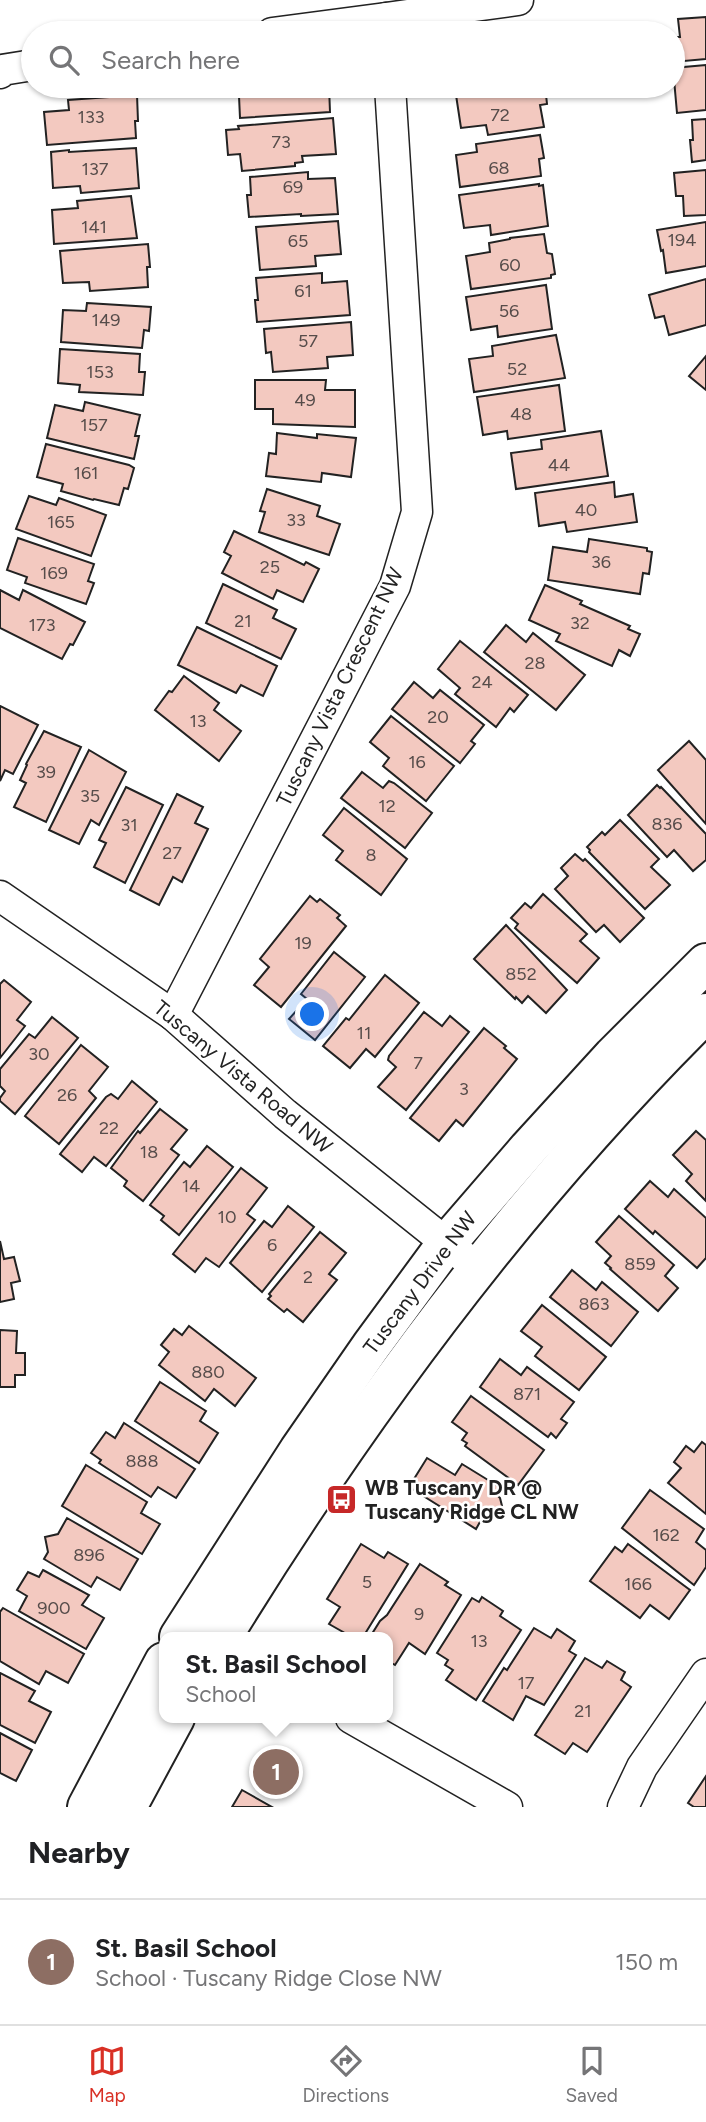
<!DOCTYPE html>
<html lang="en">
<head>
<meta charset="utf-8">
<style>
  body { margin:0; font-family:Figtree,sans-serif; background:#f2f2f2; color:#202124 }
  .you { position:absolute; left:313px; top:1015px; width:24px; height:24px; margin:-18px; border:5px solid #fff; border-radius:50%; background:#1a73e8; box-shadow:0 0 0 10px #1a73e833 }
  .badge { display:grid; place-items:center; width:46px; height:46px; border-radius:50%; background:#d93025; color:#fff; font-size:23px; font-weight:700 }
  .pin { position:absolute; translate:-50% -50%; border:4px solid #fff; box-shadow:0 2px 7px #0006 }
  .popup { position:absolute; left:159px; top:1632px; width:234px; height:91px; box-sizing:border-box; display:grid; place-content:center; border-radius:14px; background:#fff; filter:drop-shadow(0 2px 5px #0005); font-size:23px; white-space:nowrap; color:#757577 }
  .popup b { font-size:26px; color:#202124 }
  .popup::after { content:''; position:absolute; left:50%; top:100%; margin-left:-14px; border:14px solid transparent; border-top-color:#fff }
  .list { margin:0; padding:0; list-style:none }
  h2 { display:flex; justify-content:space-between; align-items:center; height:91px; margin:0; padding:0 28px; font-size:30px }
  h2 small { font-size:23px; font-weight:400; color:#757577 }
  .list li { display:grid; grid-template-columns:46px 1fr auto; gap:21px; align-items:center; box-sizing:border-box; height:126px; padding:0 28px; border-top:2px solid #e0e0e0 }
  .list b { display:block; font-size:26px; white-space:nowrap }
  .list p { margin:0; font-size:23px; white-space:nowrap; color:#757577 }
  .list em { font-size:23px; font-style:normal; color:#757577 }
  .icon { flex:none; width:38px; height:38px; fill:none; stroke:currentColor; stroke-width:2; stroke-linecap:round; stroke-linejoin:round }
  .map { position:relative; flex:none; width:706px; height:1807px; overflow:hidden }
  .search { position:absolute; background:#fff; box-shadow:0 2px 5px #0004; left:21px; right:21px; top:21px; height:77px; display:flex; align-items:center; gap:18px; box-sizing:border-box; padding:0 24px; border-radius:38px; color:#757577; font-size:26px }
  .sheet { height:217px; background:#fff }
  nav { display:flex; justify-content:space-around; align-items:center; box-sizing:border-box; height:98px; border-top:2px solid #e0e0e0; background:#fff; font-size:19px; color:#757577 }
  nav a { display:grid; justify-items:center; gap:4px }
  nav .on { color:#d93025 }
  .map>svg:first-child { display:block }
  .building { fill:#f3c9c0; stroke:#222; stroke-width:2 }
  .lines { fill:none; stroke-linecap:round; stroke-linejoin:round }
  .street-casing { stroke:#222; stroke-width:33 }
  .secondary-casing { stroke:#222; stroke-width:42 }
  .street { stroke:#fff; stroke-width:30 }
  .secondary { stroke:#fff; stroke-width:38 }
  .labels { text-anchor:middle; stroke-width:5; stroke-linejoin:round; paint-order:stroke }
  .number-label { font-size:18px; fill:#564c4a }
  .street-label { font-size:21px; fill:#222; stroke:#fff }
  .poi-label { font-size:21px; font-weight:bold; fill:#222; stroke:#fff; text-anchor:start }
</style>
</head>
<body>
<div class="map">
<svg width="706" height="1807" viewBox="0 0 706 1807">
  <rect width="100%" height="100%" fill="#fff"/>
  <g class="building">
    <path d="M706,17V59L673,62V37H680L678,19Z"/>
    <path d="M706,65V110L677,113L673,68Z"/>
    <path d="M247,86H329L330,112L240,118L239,96H247Z"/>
    <path d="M524,86H545L547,104L540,105L544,127L488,135L486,125L461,128L456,95Z"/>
    <path d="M137,95L138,121H135L136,138L47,145L44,112L69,110L68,100Z"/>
    <path d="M333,118L336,154L302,156L303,162L295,163V166L242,171L240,154L228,155L226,130L239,129L238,126Z"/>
    <path d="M706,119V160L692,162L690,140H693L692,120Z"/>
    <path d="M540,135L544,158L539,159L541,176L460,187L456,155L477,152L476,144Z"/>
    <path d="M136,148L139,188L81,193L80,186L53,188L51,152L69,150V152Z"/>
    <path d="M706,170V215L684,216L683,196H676L674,173Z"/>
    <path d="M308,172V179L335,178L338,214L301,216V214L249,217L247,195H251L250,177Z"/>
    <path d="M539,184V186L543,185L548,226L491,235L490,225L464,228L459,195Z"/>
    <path d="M131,196L137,238L54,244L52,210L78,208L77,201Z"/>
    <path d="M338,221L341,254L315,256L316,266L260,270L256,227Z"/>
    <path d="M706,222V266L666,273L663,250L661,251L657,230Z"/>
    <path d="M544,234L547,253L552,254L555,274L551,275V278L471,289L466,256L490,252L489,243L510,239V238Z"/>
    <path d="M148,244L150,267H147L148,287L90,291L89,282L63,283L60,251Z"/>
    <path d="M322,273V283L347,281L350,315L257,322L255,300H258L256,278Z"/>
    <path d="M706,279V325L669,335L664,316L655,318L649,295Z"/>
    <path d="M546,285L552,329L498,337L497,326L471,330L466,297Z"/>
    <path d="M87,303L151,307L149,331L144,330L142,348L61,342L63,310L86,311Z"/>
    <path d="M351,322L353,355L327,357L328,368L273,372L271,352L266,353L264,329Z"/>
    <path d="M556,335L565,378L474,392L469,359L493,356L492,346Z"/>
    <path d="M60,349L140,354L139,372H145L143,395L79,392L80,385L58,383Z"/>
    <path d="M706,356V390L689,376Z"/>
    <path d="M255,380H326L325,390H355V427L273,424V409H255Z"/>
    <path d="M559,385L565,431L508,439L507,431L483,435L477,397Z"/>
    <path d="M85,402L140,415L135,436H139L134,459L47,438L55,405L83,411Z"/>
    <path d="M601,431L608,476L516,489L511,453L542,449L541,440Z"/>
    <path d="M277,433L317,438V434L356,438L351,477L322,473L321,482L266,476L269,453L276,454Z"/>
    <path d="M46,444L129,465L134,468L128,489L124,488L119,505L94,499L93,500L61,491L63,484L37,477Z"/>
    <path d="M614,482L615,497L633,494L637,522L567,532L565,522L539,526L535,493Z"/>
    <path d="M267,489L320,506L317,516L340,524L329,555L259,532L265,512L260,511Z"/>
    <path d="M29,496L56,505L59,498L106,515L91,556L16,529Z"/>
    <path d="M234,531L304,565L306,562L319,569L303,602L277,590L273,599L222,573L231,556L224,552Z"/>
    <path d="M18,538L94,564L88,581L94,583L86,604L25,583L27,577L7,570Z"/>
    <path d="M589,539L647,548V551L652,552L649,574L643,573L640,594L548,580L553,547L587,552Z"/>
    <path d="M223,584L277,610L273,618L296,629L281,659L206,623Z"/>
    <path d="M545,585L582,601L580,604L630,626L628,629L640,634L630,656L619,650L612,666L556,641L560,634L529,620Z"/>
    <path d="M0,590L19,600L23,590L85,622L73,645L70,644L62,659L0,628Z"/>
    <path d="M506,625L526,642L533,633L585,675L556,710L484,652Z"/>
    <path d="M197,627L277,666L263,696L241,685L236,693L178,665Z"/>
    <path d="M460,641L528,695L514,712L510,708L496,727L455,694L460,688L438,669Z"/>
    <path d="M184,676L219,703L214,710L241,731L219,761L155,710L169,691L172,692Z"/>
    <path d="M414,682L433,698L440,690L484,725L471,741L475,744L460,763L392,709Z"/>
    <path d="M0,706L38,725L13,774L5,770L0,781Z"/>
    <path d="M391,716L454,766L426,801L383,766L389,758L370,742Z"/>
    <path d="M44,731L81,747L46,822L14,807L26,783L20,780L27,765L26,764Z"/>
    <path d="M689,741L706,760V824L658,770Z"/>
    <path d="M89,750L126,772L99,825L91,820L79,844L49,830Z"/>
    <path d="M362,772L383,788L389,781L394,783L432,813L405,848L341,798Z"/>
    <path d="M657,785L660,788L661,787L706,834V860L693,871L674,850L667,857L628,815Z"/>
    <path d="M126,787L163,805L125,883L94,867L106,843L99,840Z"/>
    <path d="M177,794L203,807L195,823L208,829L182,882L173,877L159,905L130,890Z"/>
    <path d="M344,808L407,859L381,895L336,860L343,851L323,835Z"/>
    <path d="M620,820L659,859L651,867L670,885L645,909L589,852L590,850L587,847L602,832L605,835Z"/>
    <path d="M575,854L583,861L585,859L644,918L620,942L604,925L596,932L555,889L568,876L561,868Z"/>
    <path d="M543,894L587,934L580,941L599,958L577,983L515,928L518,924L511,918L525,903L531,908Z"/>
    <path d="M310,896L317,902L320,899L340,915L337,918L346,926L281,1007L254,985L269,967L260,959Z"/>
    <path d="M506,925L567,990L546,1013L528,996L522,1003L516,997L515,999L474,959Z"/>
    <path d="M334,952L365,977L315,1040L289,1019L307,999L301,994Z"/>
    <path d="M385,975L419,1003L375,1057L366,1049L350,1068L323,1046L346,1018L349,1020Z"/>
    <path d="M4,980L31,1002L17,1020L25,1026L0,1058V984Z"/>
    <path d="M424,1012L442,1026L450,1016L469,1032L406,1110L378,1087L396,1067L388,1060L389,1056Z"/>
    <path d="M52,1017L78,1038L15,1114L0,1101V1098L5,1091L0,1086V1069L29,1034L35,1038Z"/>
    <path d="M484,1028L506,1046L504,1048L517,1059L463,1126L456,1120L439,1141L410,1118Z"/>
    <path d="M81,1045L108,1067L89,1091L96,1098L59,1144L25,1116Z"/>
    <path d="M132,1081L157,1102L106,1166L94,1157L82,1172L60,1154L106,1097L111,1094L118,1099Z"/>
    <path d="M160,1109L187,1130L171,1149L179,1155L143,1201L124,1186L127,1181L111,1168L138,1131L140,1133Z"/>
    <path d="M696,1131L706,1140V1201L686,1181L692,1174L673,1155Z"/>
    <path d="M207,1146L233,1167L179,1235L161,1220L164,1216L150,1205L184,1162L190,1167Z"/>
    <path d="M241,1168L267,1188L247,1214L255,1220L219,1267L206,1258L195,1272L173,1254Z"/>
    <path d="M650,1181L668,1197L674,1189L706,1218V1258L697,1268L655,1231L653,1234L625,1209Z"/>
    <path d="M288,1206L314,1227L262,1292L230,1263L264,1221L272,1227Z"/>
    <path d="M619,1216L674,1265L665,1276L678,1288L658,1311L610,1269L611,1268L605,1263L611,1256L596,1242Z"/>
    <path d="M320,1232L346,1253L329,1274L337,1280L303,1322L287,1309L284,1312L268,1299L271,1296L269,1294Z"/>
    <path d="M0,1241L4,1259L14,1257L20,1281L11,1283L14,1299L0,1302Z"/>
    <path d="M572,1270L596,1290L602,1282L638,1312L611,1346L550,1297Z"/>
    <path d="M542,1305L606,1357L579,1390L535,1356L542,1347L521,1331Z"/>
    <path d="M189,1326L256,1378L235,1406L214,1389L205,1401L159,1365L169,1352L161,1345L174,1329L182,1335Z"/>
    <path d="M0,1330L17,1331L16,1353H25V1375H15V1387H0Z"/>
    <path d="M500,1359L521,1375L527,1367L574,1402L561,1419L567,1423L556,1438L551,1433L548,1437L480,1387Z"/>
    <path d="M160,1382L206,1411L200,1421L218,1433L199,1463L135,1421Z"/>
    <path d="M471,1396L544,1450L518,1485L465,1446L467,1443L462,1440L467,1433L452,1422Z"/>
    <path d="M124,1423L195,1469L176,1498L158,1487L151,1497L99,1463L101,1460L91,1453L106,1432L115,1438Z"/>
    <path d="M702,1442L706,1445V1514L668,1483L681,1468L674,1462L686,1446L694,1452Z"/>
    <path d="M427,1458L455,1475L462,1464L501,1488L497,1495L500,1498L502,1506L498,1514L489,1515L485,1513L476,1529L409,1487Z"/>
    <path d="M86,1465L147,1502L141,1513L160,1524L142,1554L62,1506Z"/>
    <path d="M650,1490L704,1529L696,1542L706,1550V1567L694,1585L622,1528Z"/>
    <path d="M67,1518L138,1559L120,1590L97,1577L91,1587L44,1559L48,1552L45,1537L58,1534Z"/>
    <path d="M361,1544L384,1558L388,1552L408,1564L363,1637H352L329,1624L340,1607L327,1599Z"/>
    <path d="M628,1544L690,1590L669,1619L650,1605L640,1618L590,1581L615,1547L622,1552Z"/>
    <path d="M420,1564L448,1582L445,1585L461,1595L425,1654L409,1643L395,1665L388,1661V1637H370L380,1621L387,1615Z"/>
    <path d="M43,1570L89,1595L82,1605L104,1618L86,1649L19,1611L27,1596L17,1590L28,1572L39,1577Z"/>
    <path d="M482,1597L503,1611L500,1616L521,1630L476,1700L446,1680L453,1670L445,1665L448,1660L437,1653L472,1598L479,1602Z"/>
    <path d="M3,1608L84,1654L68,1683L46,1671L39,1684L0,1661V1612Z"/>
    <path d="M534,1628L551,1638L557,1629L575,1641L569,1651L576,1655L544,1705L526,1696L513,1720L483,1701L504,1668L507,1670Z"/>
    <path d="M585,1658L602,1668L607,1661L625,1672L621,1680L631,1687L587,1752L573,1743L565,1754L535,1735Z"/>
    <path d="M0,1673L35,1691L29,1701L51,1712L35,1743L0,1725Z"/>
    <path d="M0,1733L32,1750L16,1781L0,1773Z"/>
    <path d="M706,1776V1807H694L688,1803Z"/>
    <path d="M242,1790L272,1807H232Z"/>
  </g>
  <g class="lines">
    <defs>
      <g id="street">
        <path d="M386,18L518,0"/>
        <path d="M272,33L386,18L387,33"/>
        <path d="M0,73L2,70L33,65"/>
        <path d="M0,896L173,1015L285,1114L464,1257"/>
        <path d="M173,1015L395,586L417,512L390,86"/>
        <path d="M351,1718L507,1807"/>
        <path d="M623,1807L642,1767L706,1674"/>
      </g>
      <g id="secondary">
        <path d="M179,1637L299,1450L371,1346L446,1244L528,1149L613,1056L706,963"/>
        <path d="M222,1637C360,1412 518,1199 706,1013"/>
        <path d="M87,1807L164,1662"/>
        <path d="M127,1807L175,1718"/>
      </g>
    </defs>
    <use href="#street" class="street-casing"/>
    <use href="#secondary" class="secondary-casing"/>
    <use href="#street" class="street"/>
    <use href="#secondary" class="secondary"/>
  </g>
  <defs>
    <symbol id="bus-square" viewBox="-11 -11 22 22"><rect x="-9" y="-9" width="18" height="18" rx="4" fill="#c62828" stroke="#fff"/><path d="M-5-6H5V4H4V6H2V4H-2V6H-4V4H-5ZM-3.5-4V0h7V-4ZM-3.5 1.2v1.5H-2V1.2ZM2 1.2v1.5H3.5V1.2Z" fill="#fff"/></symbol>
  </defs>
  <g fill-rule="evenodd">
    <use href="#bus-square" x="324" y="1482" width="35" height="35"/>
  </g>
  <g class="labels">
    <g class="number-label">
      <text x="500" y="121">72</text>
      <text x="91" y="123">133</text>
      <text x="281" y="148">73</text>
      <text x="499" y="174">68</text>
      <text x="95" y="175">137</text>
      <text x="293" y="193">69</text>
      <text x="94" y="233">141</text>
      <text x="682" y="246">194</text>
      <text x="298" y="247">65</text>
      <text x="510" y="271">60</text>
      <text x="303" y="297">61</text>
      <text x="509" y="317">56</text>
      <text x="106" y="326">149</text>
      <text x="308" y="347">57</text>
      <text x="517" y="375">52</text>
      <text x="100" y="378">153</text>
      <text x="305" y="406">49</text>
      <text x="521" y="420">48</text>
      <text x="94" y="431">157</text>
      <text x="559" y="471">44</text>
      <text x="86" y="479">161</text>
      <text x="586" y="516">40</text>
      <text x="296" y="526">33</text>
      <text x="61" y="528">165</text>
      <text x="601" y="568">36</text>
      <text x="270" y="573">25</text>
      <text x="54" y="579">169</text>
      <text x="243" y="627">21</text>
      <text x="580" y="629">32</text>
      <text x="42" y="631">173</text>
      <text x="535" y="669">28</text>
      <text x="482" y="688">24</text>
      <text x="438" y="723">20</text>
      <text x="198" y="727">13</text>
      <text x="417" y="768">16</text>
      <text x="46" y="778">39</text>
      <text x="90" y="802">35</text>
      <text x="387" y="812">12</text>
      <text x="667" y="830">836</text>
      <text x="129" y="831">31</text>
      <text x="172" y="859">27</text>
      <text x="371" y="861">8</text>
      <text x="303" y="949">19</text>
      <text x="521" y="980">852</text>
      <text x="364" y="1039">11</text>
      <text x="39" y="1060">30</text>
      <text x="418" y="1069">7</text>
      <text x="464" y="1095">3</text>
      <text x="67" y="1101">26</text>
      <text x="109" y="1134">22</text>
      <text x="149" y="1158">18</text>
      <text x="191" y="1192">14</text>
      <text x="227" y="1223">10</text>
      <text x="272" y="1251">6</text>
      <text x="640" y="1270">859</text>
      <text x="308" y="1283">2</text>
      <text x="594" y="1310">863</text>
      <text x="208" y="1378">880</text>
      <text x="527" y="1400">871</text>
      <text x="142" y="1467">888</text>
      <text x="666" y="1541">162</text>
      <text x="89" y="1561">896</text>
      <text x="367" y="1588">5</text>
      <text x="638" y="1590">166</text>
      <text x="54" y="1614">900</text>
      <text x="419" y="1620">9</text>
      <text x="479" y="1647">13</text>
      <text x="526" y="1689">17</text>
      <text x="583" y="1717">21</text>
    </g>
    <g class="street-label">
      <text transform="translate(340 687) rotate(-64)" y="7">Tuscany Vista Crescent NW</text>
      <text transform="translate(243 1077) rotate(40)" y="7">Tuscany Vista Road NW</text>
      <text transform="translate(420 1283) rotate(-53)" y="7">Tuscany Drive NW</text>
    </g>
    <g class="poi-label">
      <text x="365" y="1495">WB Tuscany DR @<tspan x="365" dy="24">Tuscany Ridge CL NW</tspan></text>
    </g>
  </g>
</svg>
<div class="you"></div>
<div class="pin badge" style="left:276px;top:1772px;background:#8d6e63">1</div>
<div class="popup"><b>St. Basil School</b>School</div>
<div class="search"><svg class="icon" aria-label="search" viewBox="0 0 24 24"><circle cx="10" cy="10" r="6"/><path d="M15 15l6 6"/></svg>Search here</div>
</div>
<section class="sheet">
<h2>Nearby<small></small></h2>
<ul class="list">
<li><span class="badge" style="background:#8d6e63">1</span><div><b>St. Basil School</b><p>School · Tuscany Ridge Close NW</p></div><em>150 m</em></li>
</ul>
</section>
<nav>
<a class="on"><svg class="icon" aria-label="map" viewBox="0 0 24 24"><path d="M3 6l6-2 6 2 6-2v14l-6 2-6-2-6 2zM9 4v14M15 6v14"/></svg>Map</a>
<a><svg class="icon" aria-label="directions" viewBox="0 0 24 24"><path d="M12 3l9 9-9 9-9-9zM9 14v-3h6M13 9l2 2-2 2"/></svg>Directions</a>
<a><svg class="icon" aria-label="saved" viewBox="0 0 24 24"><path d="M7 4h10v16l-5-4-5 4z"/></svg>Saved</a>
</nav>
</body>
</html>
